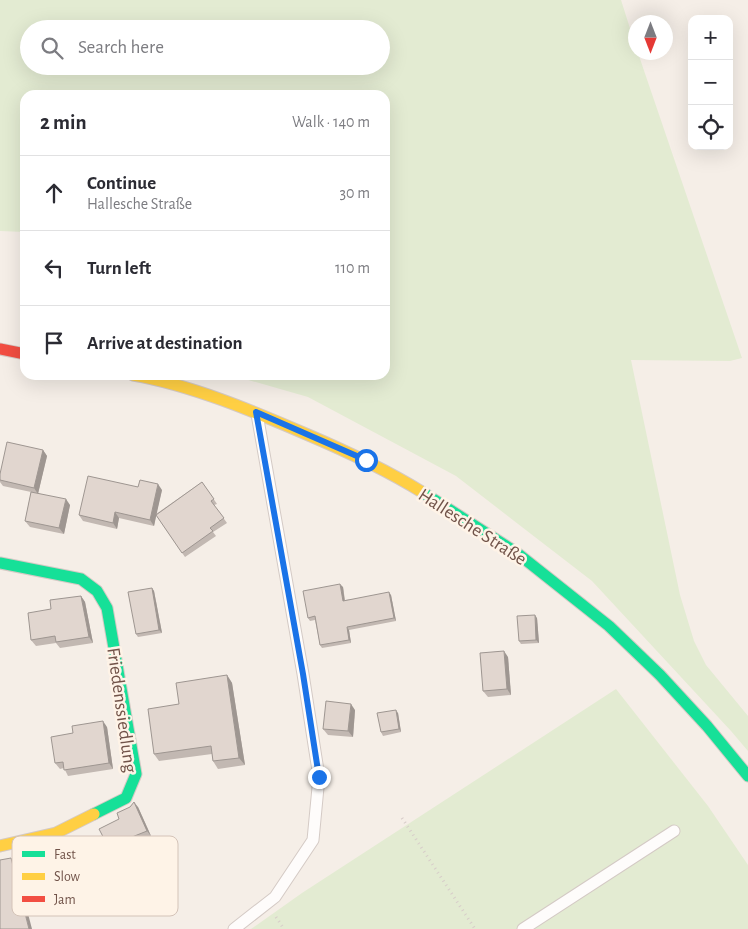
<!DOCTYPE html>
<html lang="en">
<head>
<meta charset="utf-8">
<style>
  body { margin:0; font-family:"Alegreya Sans",sans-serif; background:#f7f7f7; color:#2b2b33 }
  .controls { position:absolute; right:15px; top:15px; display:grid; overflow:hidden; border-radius:10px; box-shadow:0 5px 20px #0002 }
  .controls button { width:45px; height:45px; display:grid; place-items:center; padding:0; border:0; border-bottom:1px solid #e1e1e2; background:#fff; color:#2b2b33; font:25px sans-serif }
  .compass { position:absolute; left:628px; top:15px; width:45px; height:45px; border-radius:50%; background:#fff; box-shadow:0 5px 20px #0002; rotate:180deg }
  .stop { position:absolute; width:15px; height:15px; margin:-11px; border:4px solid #1a73e8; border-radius:50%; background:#fff }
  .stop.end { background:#1a73e8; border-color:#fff; box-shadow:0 1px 5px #0008 }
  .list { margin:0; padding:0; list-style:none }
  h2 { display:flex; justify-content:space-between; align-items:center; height:65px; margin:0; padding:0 20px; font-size:21px }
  h2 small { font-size:16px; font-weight:400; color:#7c7c81 }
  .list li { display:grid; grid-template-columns:32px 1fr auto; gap:15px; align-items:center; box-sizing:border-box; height:75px; padding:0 20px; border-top:1px solid #e1e1e2 }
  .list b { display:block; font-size:19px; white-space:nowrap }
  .list p { margin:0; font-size:16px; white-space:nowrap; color:#7c7c81 }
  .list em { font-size:16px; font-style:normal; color:#7c7c81 }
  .icon { flex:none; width:28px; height:28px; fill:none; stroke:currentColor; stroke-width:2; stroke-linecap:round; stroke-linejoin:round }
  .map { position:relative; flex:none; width:748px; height:929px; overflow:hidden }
  .search { position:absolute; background:#fff; box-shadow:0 5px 20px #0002; left:20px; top:20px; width:370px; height:55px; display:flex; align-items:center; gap:12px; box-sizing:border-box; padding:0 18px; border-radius:28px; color:#7c7c81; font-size:19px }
  .panel { position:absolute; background:#fff; box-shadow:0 5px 20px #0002; left:20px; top:90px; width:370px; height:290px; border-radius:15px }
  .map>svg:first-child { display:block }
  .green { fill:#e3ebd2; fill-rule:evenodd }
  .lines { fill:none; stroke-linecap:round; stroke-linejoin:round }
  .lane-casing { stroke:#d4cac5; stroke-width:13 }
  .fast-casing { stroke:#d4c9c4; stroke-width:13 }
  .slow-casing { stroke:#d4c9c4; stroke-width:13 }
  .jam-casing { stroke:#d4c9c4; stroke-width:13 }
  .path { stroke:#d7ccc9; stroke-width:3; stroke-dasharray:1 4; stroke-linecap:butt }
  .lane { stroke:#fefcfb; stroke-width:11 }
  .fast { stroke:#16e098; stroke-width:11 }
  .slow { stroke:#ffcf43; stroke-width:11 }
  .jam { stroke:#f24e42; stroke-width:11 }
  .wall { fill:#c2b8b2 }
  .shaded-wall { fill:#9e9691 }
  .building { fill:#e1d6cf; stroke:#9e9691 }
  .route { stroke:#1a73e8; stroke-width:6 }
  .labels { text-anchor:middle; stroke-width:5; stroke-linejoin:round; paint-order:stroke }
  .street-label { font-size:19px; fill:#715349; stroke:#fef3e7 }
  .key { fill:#fef3e7; stroke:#d4c3b8; stroke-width:1 }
  .key-label { font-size:14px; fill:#715349 }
</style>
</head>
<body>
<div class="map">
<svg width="748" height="929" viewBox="0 0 748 929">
  <rect width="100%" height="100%" fill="#f5eee7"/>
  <g class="green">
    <path d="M0,0H621L635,44L636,52L638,53L742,358L730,361L631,360L680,595L694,641L706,665L748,716V751L731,731L592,581L456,476L308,397L231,375H385V95H25V232L0,231ZM29,29H381V66H29Z"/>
    <path d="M616,689L708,806L748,865V929H251L302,893Z"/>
  </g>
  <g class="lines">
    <defs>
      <g id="lane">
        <path d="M234,929L275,897L313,840L319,777L303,674L257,414"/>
        <path d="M523,929L674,831"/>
      </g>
      <g id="fast">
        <path d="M422,492L517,553L609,626L660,675L707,726L748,776"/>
        <path d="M0,563L81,579L97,591L107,608L136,774L126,798L94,814"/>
      </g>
      <g id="slow">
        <path d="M133,375C191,385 253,411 306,434C346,451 385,469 422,492"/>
        <path d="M0,846L56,833L94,814"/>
      </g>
      <path id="jam" d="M0,349L25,354"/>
    </defs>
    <use href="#lane" class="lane-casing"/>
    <use href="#fast" class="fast-casing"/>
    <use href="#slow" class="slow-casing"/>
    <use href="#jam" class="jam-casing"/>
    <g class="path">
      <path d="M402,818L475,929"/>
      <path d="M276,917L284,929"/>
    </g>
    <use href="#lane" class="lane"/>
    <use href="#fast" class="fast"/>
    <use href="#slow" class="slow"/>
    <use href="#jam" class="jam"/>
  </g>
  <g class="wall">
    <path d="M43,450L47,456L38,493L70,505L64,534L30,527L25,521L31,492L3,486L0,482V480Z"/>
    <path d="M202,482L217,504L214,505L227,523L213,532L216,536L185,557L156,515L154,526L119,518L117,529L83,521L79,515L138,487L162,490L156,514Z"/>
    <path d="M343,587L345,600L391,595L396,621L349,630L351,643L322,648L320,645L315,620L310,621L308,618Z"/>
    <path d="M152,588L154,591L162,633L138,637L136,634Z"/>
    <path d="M81,596L85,602L93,643L60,648L56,643L36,646L31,640L51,609Z"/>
    <path d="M537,618L539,643L521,644L519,641Z"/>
    <path d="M508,657L511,695L488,697L483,691Z"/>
    <path d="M227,675L232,683L245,765L218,769L213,761L212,754L159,761L154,754Z"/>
    <path d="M355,710L353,737L328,735L323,729Z"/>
    <path d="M398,713L401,732L383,736L381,732Z"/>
    <path d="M107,727L113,769L68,776L64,768L60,769L55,763Z"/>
    <path d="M138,807L151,836L131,843L113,855L110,850L119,819Z"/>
  </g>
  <g class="shaded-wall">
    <path d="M43,450L47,456L38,494L34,488Z"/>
    <path d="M158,484L162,490L154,526L150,520Z"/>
    <path d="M66,499L70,505L64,534L59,528Z"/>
    <path d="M115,512L119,518L117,529L113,523Z"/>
    <path d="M340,584L343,587L345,604L343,601Z"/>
    <path d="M152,588L154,591L162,633L159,630Z"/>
    <path d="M389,592L391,595L396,621L394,618Z"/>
    <path d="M81,596L85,602L93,643L89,637Z"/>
    <path d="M535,615L537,618L539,643L536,640Z"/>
    <path d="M347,627L349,630L351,643L349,640Z"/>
    <path d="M504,651L508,657L511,695L507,689Z"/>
    <path d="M227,675L232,683L245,765L239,758Z"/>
    <path d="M351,704L355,710L353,737L348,731Z"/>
    <path d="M396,710L398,713L401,732L399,729Z"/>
    <path d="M103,721L107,727L113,769L109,763Z"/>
    <path d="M134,802L138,807L151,836L147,831Z"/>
    <path d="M11,858L15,864L32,929H29Z"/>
  </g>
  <g class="building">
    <path d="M7,442L43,450L34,488L0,480V474Z"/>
    <path d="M88,476L138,487L140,480L158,484L150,520L115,512L113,523L79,515Z"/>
    <path d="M202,482L214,499L211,501L224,518L210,528L213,531L182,553L156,515Z"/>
    <path d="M31,492L66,499L59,528L25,521Z"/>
    <path d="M340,584L343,601L389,592L394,618L347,627L349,640L320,645L315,616L308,618L303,591Z"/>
    <path d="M152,588L159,630L136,634L128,592Z"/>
    <path d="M81,596L89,637L56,642L55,636L31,640L28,613L51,609L50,600Z"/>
    <path d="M535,615L536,640L519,641L517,616Z"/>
    <path d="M504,651L507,689L483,691L480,653Z"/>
    <path d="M227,675L239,758L213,761L211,746L154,754L148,709L179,704L176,683Z"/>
    <path d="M326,701L351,704L348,731L323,729Z"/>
    <path d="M396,710L399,729L381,732L377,713Z"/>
    <path d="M103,721L109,763L64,770L63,762L55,763L51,737L73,733L72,726Z"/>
    <path d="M134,802L147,831L127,839L110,850L99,829L119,819L117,813L130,807Z"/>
    <path d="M11,858L29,929H0V860Z"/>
  </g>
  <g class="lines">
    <path class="route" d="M319,777L303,674L256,412L366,460"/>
  </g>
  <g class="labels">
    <g class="street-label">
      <text transform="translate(473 526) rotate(33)" y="7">Hallesche Straße</text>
      <text transform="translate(123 710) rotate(82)" y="7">Friedenssiedlung</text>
    </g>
  </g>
  <rect x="12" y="836" width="166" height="80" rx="8" class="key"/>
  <rect x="22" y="851" width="23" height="6" fill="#16e098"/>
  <rect x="22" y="873" width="23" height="7" fill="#ffcf43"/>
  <rect x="22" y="896" width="23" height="6" fill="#f24e42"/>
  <g class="key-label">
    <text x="54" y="859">Fast</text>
    <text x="54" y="881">Slow</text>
    <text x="54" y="904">Jam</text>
  </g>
</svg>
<div class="controls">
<button>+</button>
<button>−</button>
<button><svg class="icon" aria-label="locate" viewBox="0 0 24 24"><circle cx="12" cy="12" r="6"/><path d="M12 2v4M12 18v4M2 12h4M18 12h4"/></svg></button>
</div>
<svg class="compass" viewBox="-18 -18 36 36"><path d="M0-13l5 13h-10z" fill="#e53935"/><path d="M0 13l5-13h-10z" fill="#7c7c81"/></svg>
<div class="stop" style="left:366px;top:460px"></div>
<div class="stop end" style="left:319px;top:777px"></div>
<div class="search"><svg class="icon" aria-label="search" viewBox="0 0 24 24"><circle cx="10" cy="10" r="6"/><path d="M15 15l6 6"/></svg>Search here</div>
<section class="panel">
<h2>2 min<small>Walk · 140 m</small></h2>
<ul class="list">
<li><svg class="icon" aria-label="ahead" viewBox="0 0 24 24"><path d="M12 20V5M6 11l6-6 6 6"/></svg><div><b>Continue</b><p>Hallesche Straße</p></div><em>30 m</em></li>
<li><svg class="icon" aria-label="left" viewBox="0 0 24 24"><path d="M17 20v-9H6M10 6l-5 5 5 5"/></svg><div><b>Turn left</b></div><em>110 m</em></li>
<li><svg class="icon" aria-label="arrive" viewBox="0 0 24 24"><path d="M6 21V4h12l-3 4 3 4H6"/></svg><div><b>Arrive at destination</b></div></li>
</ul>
</section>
</div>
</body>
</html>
